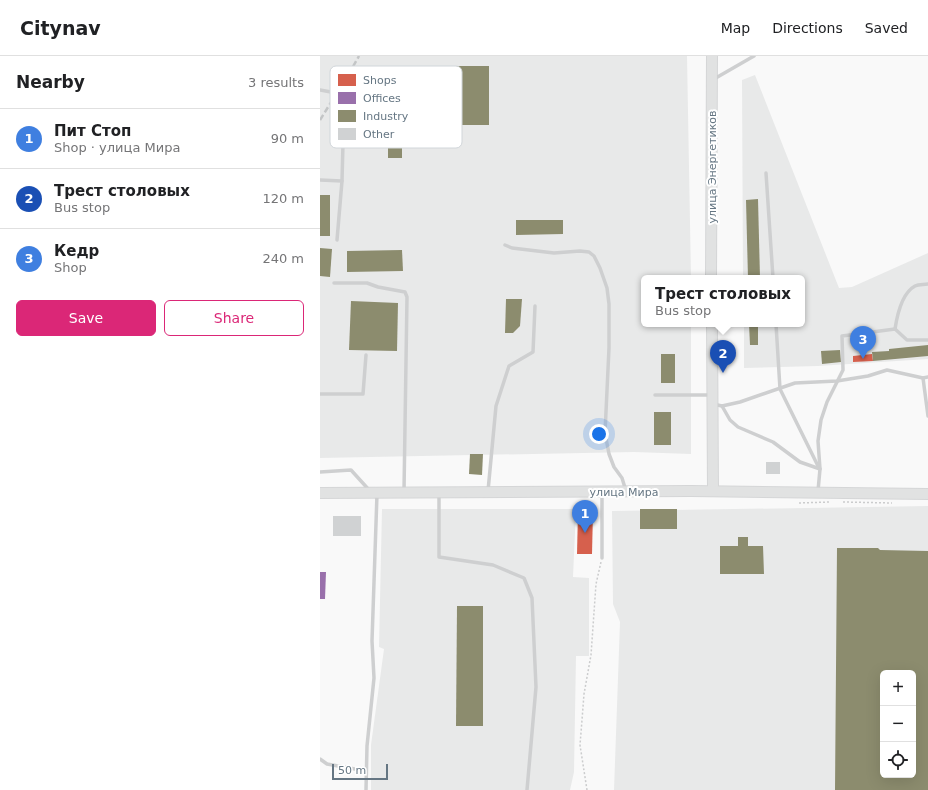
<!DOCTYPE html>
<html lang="en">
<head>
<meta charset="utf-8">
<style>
  body { margin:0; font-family:"DejaVu Sans",sans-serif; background:#f6f6f6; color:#202124 }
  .controls { position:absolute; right:12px; bottom:12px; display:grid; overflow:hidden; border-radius:6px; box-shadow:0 4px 16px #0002 }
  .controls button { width:36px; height:36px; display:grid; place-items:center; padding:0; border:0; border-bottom:1px solid #e0e0e0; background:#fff; color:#202124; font:20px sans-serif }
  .scale { position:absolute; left:12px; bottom:10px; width:56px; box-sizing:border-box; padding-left:4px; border:2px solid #657683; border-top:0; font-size:11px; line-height:14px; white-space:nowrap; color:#657683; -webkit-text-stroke:3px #fff; paint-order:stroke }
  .you { position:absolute; left:279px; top:378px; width:14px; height:14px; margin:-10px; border:3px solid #fff; border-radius:50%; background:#1a73e8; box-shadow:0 0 0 6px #1a73e833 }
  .badge { display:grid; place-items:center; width:26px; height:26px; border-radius:50%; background:#db2777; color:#fff; font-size:13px; font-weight:700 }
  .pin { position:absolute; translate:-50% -33px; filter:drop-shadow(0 1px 2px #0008) }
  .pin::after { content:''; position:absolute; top:21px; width:14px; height:12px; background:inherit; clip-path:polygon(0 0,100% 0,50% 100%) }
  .popup { position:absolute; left:321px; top:219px; width:164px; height:52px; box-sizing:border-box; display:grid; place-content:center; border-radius:6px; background:#fff; filter:drop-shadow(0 1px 3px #0005); font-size:13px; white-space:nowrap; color:#757577 }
  .popup b { font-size:15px; color:#202124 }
  .popup::after { content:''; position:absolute; left:50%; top:100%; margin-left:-8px; border:8px solid transparent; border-top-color:#fff }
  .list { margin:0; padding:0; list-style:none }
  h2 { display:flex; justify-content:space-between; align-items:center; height:52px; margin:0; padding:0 16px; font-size:17px }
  h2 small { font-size:13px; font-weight:400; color:#757577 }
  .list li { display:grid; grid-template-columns:26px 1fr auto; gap:12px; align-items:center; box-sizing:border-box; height:60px; padding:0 16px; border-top:1px solid #e0e0e0 }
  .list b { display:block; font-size:15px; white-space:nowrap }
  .list p { margin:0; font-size:13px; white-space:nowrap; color:#757577 }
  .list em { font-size:13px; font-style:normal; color:#757577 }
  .actions { display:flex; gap:8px; padding:12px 16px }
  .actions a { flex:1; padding:9px 0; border:1px solid #db2777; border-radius:6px; text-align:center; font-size:14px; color:#db2777 }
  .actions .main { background:#db2777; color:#fff }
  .icon { flex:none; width:22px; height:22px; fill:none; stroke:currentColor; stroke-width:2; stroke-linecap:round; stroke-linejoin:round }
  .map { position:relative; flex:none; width:608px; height:734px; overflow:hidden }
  header { display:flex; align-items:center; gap:24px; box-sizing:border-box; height:56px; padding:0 20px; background:#fff; border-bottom:1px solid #e0e0e0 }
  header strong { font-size:19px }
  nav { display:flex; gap:22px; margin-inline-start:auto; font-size:14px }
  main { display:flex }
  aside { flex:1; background:#fff }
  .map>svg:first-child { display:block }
  .built { fill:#e8e9e9; fill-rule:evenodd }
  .shops { fill:#d6604d }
  .offices { fill:#9970ab }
  .industry { fill:#8c8c6e; fill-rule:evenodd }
  .building { fill:#d0d2d3 }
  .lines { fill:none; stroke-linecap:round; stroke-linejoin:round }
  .secondary-casing { stroke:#d5d6d7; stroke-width:12 }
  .path { stroke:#cbcccd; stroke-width:1.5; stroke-dasharray:2 2; stroke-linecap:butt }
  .lane { stroke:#cecfd0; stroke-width:3.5 }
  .secondary { stroke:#e1e2e2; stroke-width:10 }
  .rail { stroke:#c3c5c6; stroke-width:2.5; stroke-dasharray:6 3; stroke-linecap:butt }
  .lane-bridge { stroke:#cecfd0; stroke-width:3.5 }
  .labels { text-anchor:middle; stroke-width:4; stroke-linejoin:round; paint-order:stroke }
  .street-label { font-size:11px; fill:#657683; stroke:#fff }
  .key { fill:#fff; stroke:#d1d6da; stroke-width:1 }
  .key-label { font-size:11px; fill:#657683 }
</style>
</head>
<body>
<header>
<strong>Citynav</strong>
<nav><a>Map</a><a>Directions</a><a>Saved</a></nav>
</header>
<main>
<aside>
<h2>Nearby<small>3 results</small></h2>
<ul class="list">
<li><span class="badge" style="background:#3f7fe0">1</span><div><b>Пит Стоп</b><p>Shop · улица Мира</p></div><em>90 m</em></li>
<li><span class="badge" style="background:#1a4fb4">2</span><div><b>Трест столовых</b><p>Bus stop</p></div><em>120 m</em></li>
<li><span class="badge" style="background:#3f7fe0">3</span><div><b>Кедр</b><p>Shop</p></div><em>240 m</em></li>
</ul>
<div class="actions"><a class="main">Save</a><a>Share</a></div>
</aside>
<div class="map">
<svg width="608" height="734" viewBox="0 0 608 734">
  <rect width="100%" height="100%" fill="#f9f9f9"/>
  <g class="built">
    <path d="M0,0H367L371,222H324V268H371V398L314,396L0,402Z"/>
    <path d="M435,19L519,232L532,231L608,197V303L498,310L424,312V268H482V222H423L422,24Z"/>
    <path d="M608,450V734H294L300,566L293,548L292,455ZM563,617H593V719H563Z"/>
    <path d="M62,453H256L253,521L269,522V600H256L254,716L250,734H51V689L64,593L59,591Z"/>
  </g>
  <g class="shops">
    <path d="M552,298L553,305L533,306V300Z"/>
    <path d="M258,456H273L272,498H257Z"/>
  </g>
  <path class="offices" d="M0,516H6L5,543H0Z"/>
  <g class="industry">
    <rect x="128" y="10" width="41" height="59"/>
    <path d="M82,81V102H68V82Z"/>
    <rect x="0" y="139" width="10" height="41"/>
    <path d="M438,143L440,222H428L426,144Z"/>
    <path d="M196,164H243V178L196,179Z"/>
    <path d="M0,192L12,193L10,221L0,220Z"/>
    <path d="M82,194L83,215L27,216V195Z"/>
    <path d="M186,243H202L200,270L193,277H185Z"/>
    <path d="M31,245L78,247L77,295L29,294Z"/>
    <path d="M429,268H438V289H430Z"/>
    <path d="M608,289V300L553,305L552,296L569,295V293Z"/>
    <path d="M520,294L521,306L502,308L501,295Z"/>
    <rect x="341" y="298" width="14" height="29"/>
    <rect x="334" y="356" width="17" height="33"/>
    <path d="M150,398H163L162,419L149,418Z"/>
    <rect x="320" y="453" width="37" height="20"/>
    <path d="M418,481H428V490H443L444,518H400V490H418Z"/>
    <path d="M517,492H558L560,494L608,495V734H515ZM563,617H593V719H563Z"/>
    <path d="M137,550H163V670H136Z"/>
  </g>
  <g class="building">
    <rect x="446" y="406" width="14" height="12"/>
    <rect x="13" y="460" width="28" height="20"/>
  </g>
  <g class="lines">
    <defs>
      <g id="secondary">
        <path d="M391,222L392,0"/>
        <path d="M392,268L393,435"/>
        <path d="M0,437L371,435L608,438"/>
      </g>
    </defs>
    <use href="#secondary" class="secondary-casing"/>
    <g class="path">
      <path d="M523,446L572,447"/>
      <path d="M479,447L510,446"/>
      <path d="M267,734L260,689L262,664L264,638L271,599L276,528L281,506"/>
    </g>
    <g class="lane">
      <path d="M394,23L434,0"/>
      <path d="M0,34L11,36"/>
      <path d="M446,117L453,222"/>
      <path d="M0,124L22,125"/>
      <path d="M17,184L22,125L24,49L19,43"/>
      <path d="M185,189L192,192L234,197L260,195L269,196L274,200L280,212L287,232L289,248V292L285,377L289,398L294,411L302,422L306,435"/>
      <path d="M14,227H47L58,231L85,236L87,241L84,435"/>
      <path d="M456,268L460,333L498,410"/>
      <path d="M575,273C577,260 582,237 595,230C599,228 604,229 608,228"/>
      <path d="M575,273L587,284H608"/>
      <path d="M603,322L608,360"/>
      <path d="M0,338H43L46,299"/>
      <path d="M335,339H391"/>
      <path d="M393,348L402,350L420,346L475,327L517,325L548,320L567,314L603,322L608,321"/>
      <path d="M402,350L410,364L418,371L453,386L480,406L500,413"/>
      <path d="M0,416L31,414L50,435"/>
      <path d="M168,435L176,350L189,310L213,296L215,250"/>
      <path d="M498,435L500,413L498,385L501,364L507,346L523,314L522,280L575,273"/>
      <path d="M119,437V501L173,509L204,522L212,542L216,631L207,734"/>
      <path d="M282,502V437"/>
      <path d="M0,703L7,708L46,715"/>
      <path d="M46,734L47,690L54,622L52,585L57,438"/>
    </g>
    <use href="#secondary" class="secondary"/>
    <path class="rail" d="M0,64L30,16L39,0"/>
    <path class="lane-bridge" d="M11,36L19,43"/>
  </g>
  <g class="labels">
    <g class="street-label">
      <text transform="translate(392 111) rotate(-90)" y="4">улица Энергетиков</text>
      <text x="304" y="440">улица Мира</text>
    </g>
  </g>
  <rect x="10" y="10" width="132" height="82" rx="6" class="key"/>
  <rect x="18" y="18" width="18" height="12" fill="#d6604d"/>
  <rect x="18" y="36" width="18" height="12" fill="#9970ab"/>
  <rect x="18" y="54" width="18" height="12" fill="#8c8c6e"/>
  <rect x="18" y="72" width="18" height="12" fill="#d0d2d3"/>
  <g class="key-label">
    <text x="43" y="28">Shops</text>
    <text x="43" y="46">Offices</text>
    <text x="43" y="64">Industry</text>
    <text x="43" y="82">Other</text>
  </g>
</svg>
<div class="controls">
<button>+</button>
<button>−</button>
<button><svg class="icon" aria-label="locate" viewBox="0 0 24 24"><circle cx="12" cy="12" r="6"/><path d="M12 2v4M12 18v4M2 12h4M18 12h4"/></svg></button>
</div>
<div class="scale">50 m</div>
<div class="you"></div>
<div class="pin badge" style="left:265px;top:477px;background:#3f7fe0">1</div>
<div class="pin badge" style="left:403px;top:317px;background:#1a4fb4">2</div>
<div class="popup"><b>Трест столовых</b>Bus stop</div>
<div class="pin badge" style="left:543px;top:303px;background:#3f7fe0">3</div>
</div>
</main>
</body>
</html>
